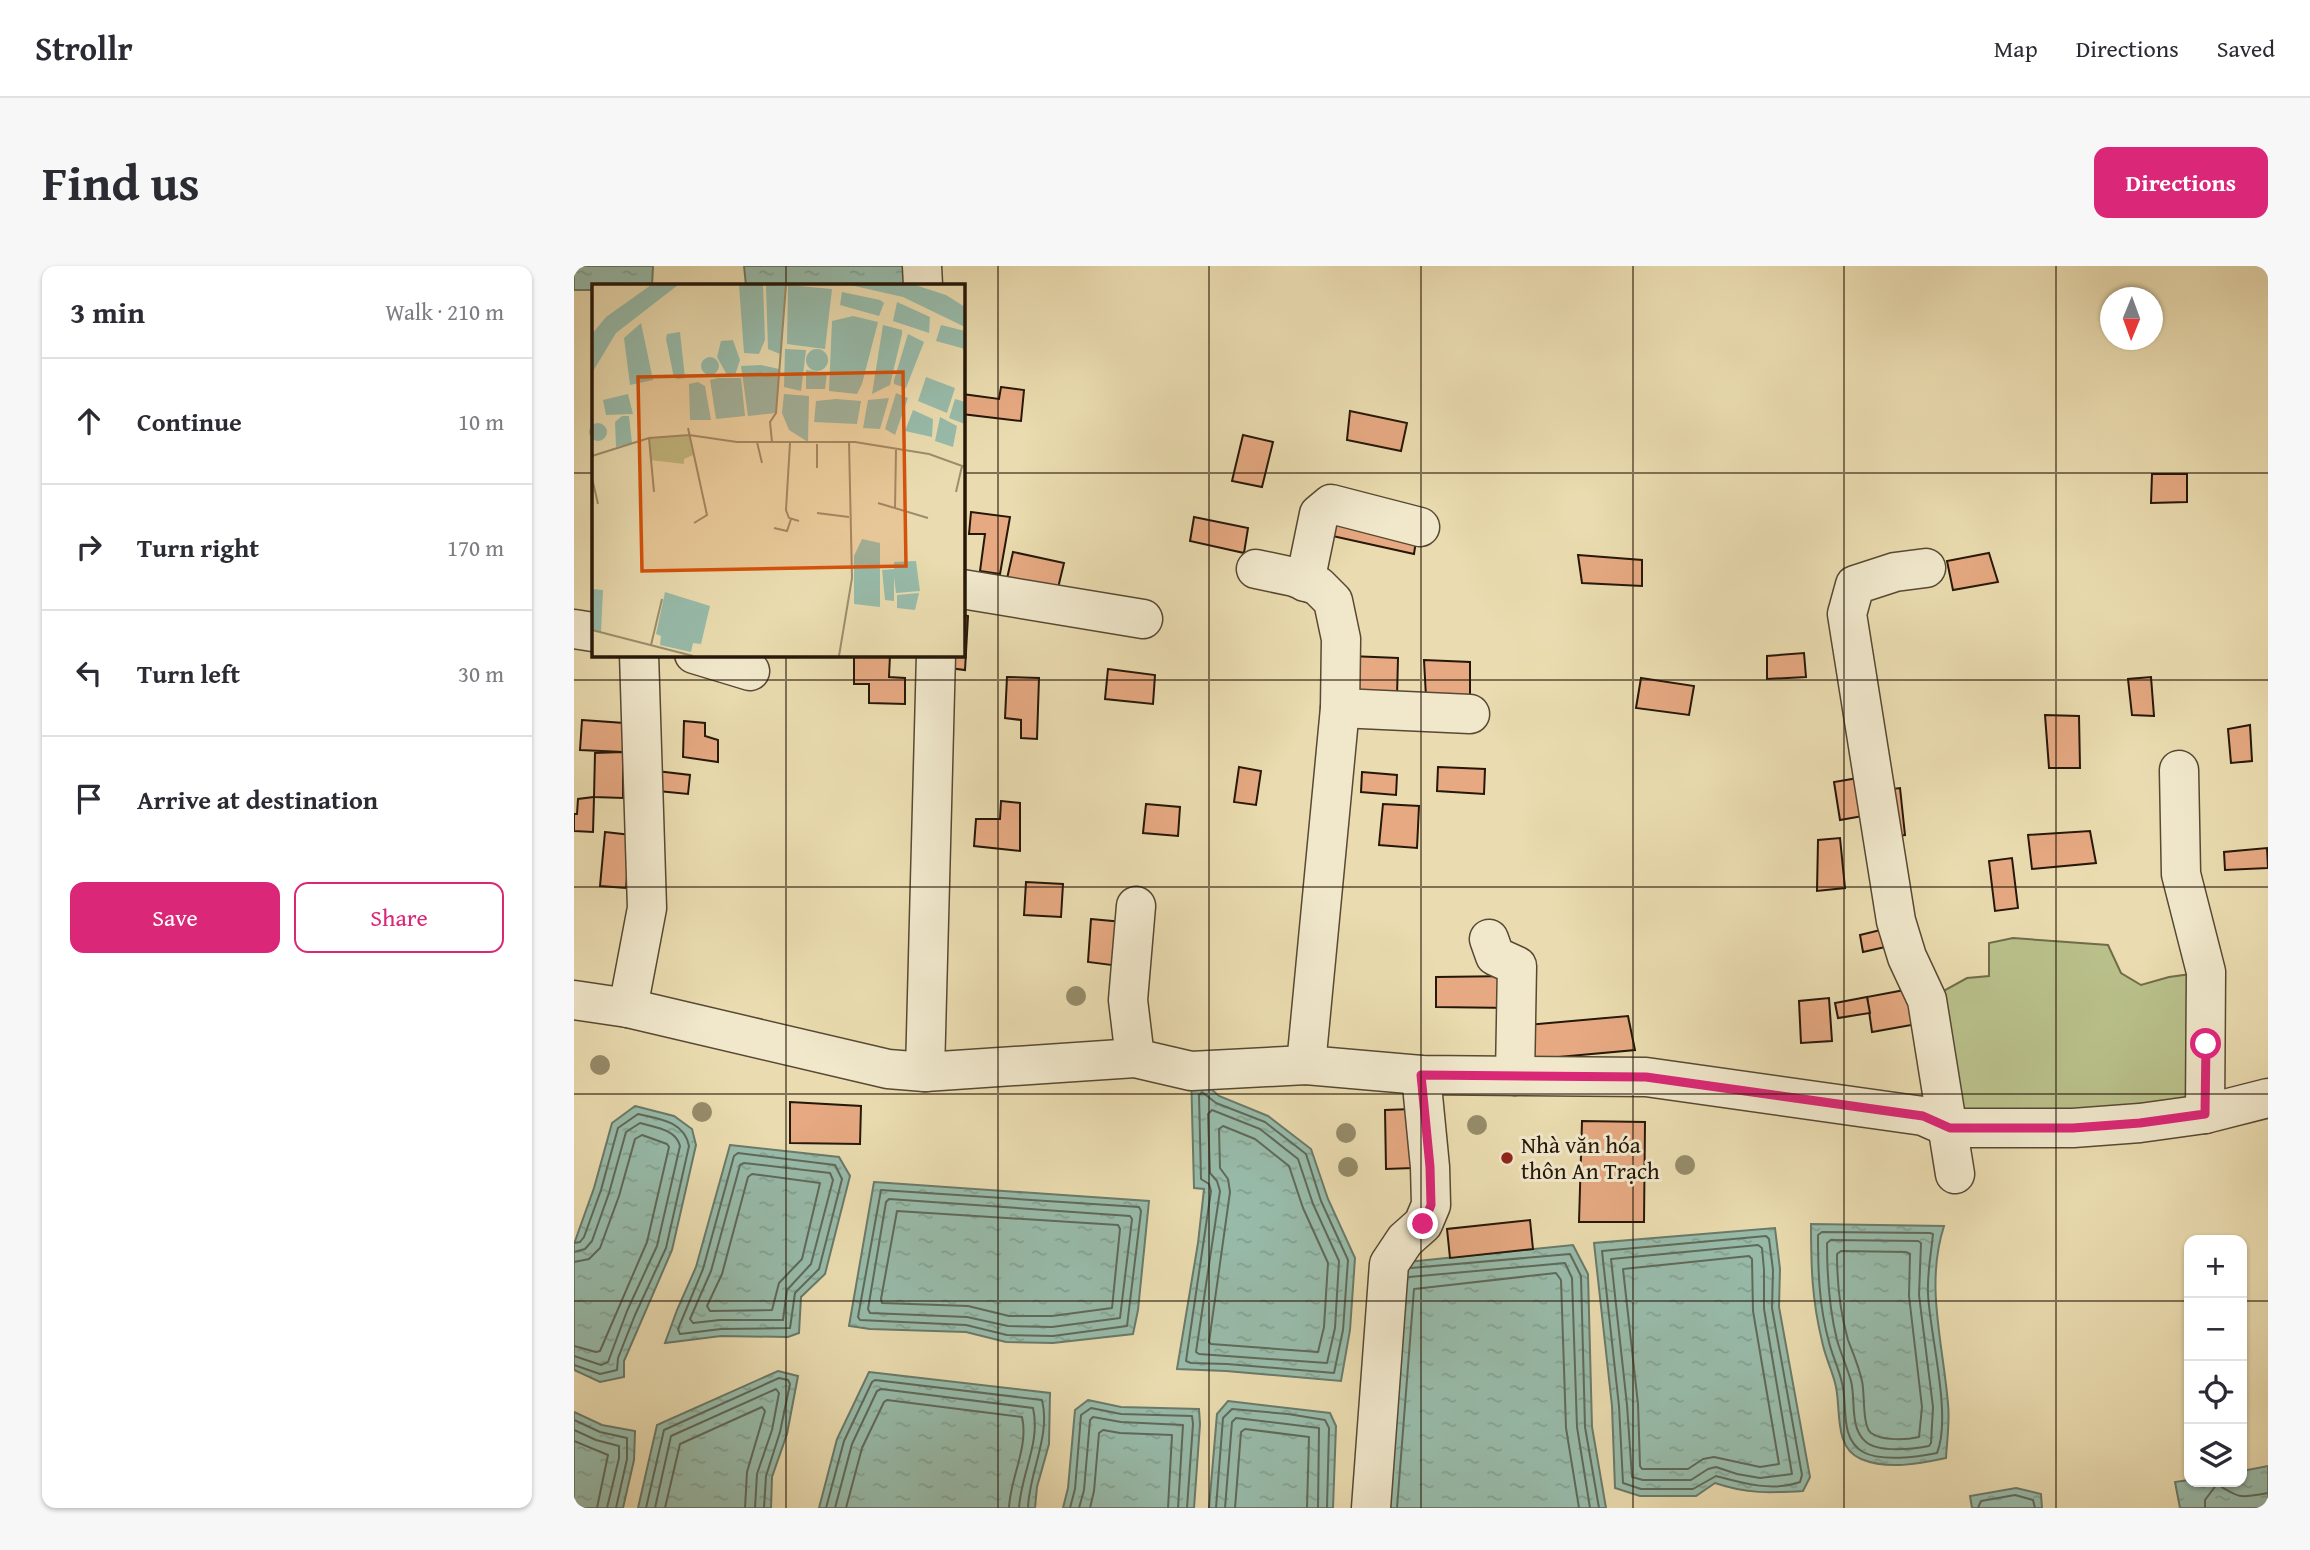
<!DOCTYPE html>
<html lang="en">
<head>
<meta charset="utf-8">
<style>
  body { margin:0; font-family:"Gentium Book Plus",serif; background:#f7f7f7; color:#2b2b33 }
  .controls { position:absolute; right:21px; bottom:21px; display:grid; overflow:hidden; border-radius:14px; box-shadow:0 2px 5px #0004 }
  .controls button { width:63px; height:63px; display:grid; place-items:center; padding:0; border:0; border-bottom:2px solid #e1e1e2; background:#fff; color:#2b2b33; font:35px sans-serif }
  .compass { position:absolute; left:1526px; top:21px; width:63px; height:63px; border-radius:50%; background:#fff; box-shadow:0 2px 5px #0004; rotate:181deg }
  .stop { position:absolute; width:21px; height:21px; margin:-16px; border:5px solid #db2777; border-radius:50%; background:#fff }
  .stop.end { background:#db2777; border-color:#fff; box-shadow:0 2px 7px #0008 }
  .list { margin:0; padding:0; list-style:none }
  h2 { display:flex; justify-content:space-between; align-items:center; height:91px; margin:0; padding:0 28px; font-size:30px }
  h2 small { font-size:23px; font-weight:400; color:#7c7c81 }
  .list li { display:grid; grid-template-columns:46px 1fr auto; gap:21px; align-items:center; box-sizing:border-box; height:126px; padding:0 28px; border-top:2px solid #e1e1e2 }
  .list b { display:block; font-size:26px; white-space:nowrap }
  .list em { font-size:23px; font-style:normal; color:#7c7c81 }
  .actions { display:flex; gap:14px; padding:21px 28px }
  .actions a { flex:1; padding:16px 0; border:2px solid #db2777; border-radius:14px; text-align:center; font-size:24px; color:#db2777 }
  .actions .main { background:#db2777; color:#fff }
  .icon { flex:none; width:38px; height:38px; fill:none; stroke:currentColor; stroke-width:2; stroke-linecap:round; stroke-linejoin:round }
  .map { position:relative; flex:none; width:1694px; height:1242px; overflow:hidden; border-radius:14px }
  header { display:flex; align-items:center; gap:42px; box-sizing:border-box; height:98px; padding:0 35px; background:#fff; border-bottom:2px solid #e1e1e2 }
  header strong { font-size:33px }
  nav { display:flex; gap:38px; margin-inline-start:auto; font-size:24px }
  .intro { display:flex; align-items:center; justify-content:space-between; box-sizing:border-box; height:168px; padding:0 42px }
  h1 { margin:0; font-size:49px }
  .button { padding:18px 32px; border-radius:14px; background:#db2777; color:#fff; font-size:24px; font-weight:700 }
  main { display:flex; gap:42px; padding:0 42px }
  aside { flex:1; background:#fff; border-radius:14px; box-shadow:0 2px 5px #0004 }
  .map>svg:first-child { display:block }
  .grass { fill:#b9c08a; stroke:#706c4a; stroke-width:2 }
  .water { fill:url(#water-ripples); stroke:#6a7a6a; stroke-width:2 }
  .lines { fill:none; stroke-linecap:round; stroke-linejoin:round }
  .shore { stroke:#5f6a5a; stroke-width:2 }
  .building { fill:#e6a982; stroke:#261809; stroke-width:2 }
  .minor-casing { stroke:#574933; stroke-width:41 }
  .minor { stroke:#f1e8cc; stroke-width:38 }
  .tree { fill:#968c6a }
  .route { stroke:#db2777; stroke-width:9 }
  .grid { fill:none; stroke:#261809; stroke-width:2; stroke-opacity:0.55 }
  .poi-dot { fill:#8f2418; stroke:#f1e8cc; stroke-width:2.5 }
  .labels { text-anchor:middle; stroke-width:6; stroke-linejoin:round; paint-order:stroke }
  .poi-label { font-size:23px; fill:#261809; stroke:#f1e8cc; text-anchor:start }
  .inset-road { fill:none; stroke:#9c8e6d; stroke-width:2 }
  .view { fill:#d5520c; fill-opacity:0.15; stroke:#d5520c; stroke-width:3.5 }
  .inset-edge { fill:none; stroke:#261809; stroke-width:3.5 }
</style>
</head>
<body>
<header>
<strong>Strollr</strong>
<nav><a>Map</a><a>Directions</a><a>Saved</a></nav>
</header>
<div class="intro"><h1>Find us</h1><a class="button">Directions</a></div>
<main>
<aside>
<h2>3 min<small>Walk · 210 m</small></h2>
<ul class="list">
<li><svg class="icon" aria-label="ahead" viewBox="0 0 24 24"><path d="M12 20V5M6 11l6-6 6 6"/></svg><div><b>Continue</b></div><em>10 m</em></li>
<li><svg class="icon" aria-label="right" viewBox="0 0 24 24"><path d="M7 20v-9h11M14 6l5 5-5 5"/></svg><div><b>Turn right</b></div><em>170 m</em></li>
<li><svg class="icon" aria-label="left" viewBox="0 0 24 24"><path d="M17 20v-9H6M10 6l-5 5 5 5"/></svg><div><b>Turn left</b></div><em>30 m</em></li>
<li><svg class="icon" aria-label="arrive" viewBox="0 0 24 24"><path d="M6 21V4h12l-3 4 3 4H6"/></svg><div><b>Arrive at destination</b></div></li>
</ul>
<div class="actions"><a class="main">Save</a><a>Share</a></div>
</aside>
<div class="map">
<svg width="1694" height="1242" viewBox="0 0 1694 1242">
  <defs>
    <pattern id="water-ripples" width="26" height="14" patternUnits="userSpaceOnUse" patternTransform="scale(1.75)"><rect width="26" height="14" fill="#98bcab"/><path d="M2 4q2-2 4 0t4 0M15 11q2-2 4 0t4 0" fill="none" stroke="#83a192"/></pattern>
  </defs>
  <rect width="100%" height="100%" fill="#eadcb0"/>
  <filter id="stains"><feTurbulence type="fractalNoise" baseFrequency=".00286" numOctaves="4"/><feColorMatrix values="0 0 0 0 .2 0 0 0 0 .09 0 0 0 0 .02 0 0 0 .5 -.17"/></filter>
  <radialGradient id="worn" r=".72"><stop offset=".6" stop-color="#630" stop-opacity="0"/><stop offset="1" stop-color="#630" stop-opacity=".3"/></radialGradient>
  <path class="grass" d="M1439,672L1534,679L1547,707L1567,719L1595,711L1632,706L1631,848L1376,862L1353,734L1393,712L1415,710V677Z"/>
  <g class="water">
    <path d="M0,0H79L78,19H19V24H0Z"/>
    <path d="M170,0H332V19H172Z"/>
    <path d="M617,805L645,830L694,850L737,883L754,933L781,992L776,1064L767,1115L652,1105L603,1103L624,977L630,923L620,922Z"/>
    <path d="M61,840L100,850L118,863L122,879L98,984L50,1095V1111L26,1116L0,1104V978L20,922L38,857Z"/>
    <path d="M156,879L265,891L276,910L251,1008L227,1031L225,1067L214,1071L147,1070L91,1077L103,1044L122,1001Z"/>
    <path d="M300,916L575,935L564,1044L559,1068L479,1077L432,1076L392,1066L296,1063L275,1060Z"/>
    <path d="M1237,958L1370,960C1351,1019 1369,1077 1374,1138C1376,1155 1373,1174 1372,1192C1344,1198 1314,1204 1287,1193C1260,1182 1267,1145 1262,1121C1259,1106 1251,1091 1248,1075C1238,1034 1237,1001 1237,958Z"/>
    <path d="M1201,962L1206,1003L1205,1041L1236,1211L1229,1225C1196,1227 1173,1228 1141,1217L1122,1230H1066L1041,1222L1038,1140L1020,977Z"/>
    <path d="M999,979L1014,1008L1018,1161L1032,1242H797L815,998Z"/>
    <path d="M204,1105L224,1110L213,1168L198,1211L197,1242H64L83,1159Z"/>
    <path d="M295,1106L476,1127L475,1178L463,1221L461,1242H245L263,1173Z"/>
    <path d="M514,1134L547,1141L625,1143L626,1158L620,1242H489L494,1222L501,1144Z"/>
    <path d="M654,1135L756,1147L762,1160L759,1242H635L643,1148Z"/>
    <path d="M0,1146L28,1159L61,1165L60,1194L49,1242H0Z"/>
    <path d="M1694,1200V1242H1606L1601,1216L1615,1214V1216H1668V1205Z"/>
    <path d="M1442,1222L1467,1228L1468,1242H1398L1396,1230Z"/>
  </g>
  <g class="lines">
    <g class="shore">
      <path d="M628,826L642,837L691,856L732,888L747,935L774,994L769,1064L760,1107L653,1098L617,1097L612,1095L637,925L635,918L627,913L625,829Z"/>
      <path d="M638,844L686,863L724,893L739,938L765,995L761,1062L753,1097L625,1088L622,1086L646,925L643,915L636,907L634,848Z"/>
      <path d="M649,860L681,873L715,900L729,942L754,997L750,1061L744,1086L637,1078L635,1076L656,926L654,913L646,902L645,863Z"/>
      <path d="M164,887L261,899L268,913L245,1003L221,1027L216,1062L147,1063L106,1068L104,1063L129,1003L160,890Z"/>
      <path d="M170,897L256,907L259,914L237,998L213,1024L209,1054H146L119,1057L116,1053L137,1005L166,899Z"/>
      <path d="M178,908L246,917L228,993L205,1017L198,1044L136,1045L133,1040L148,1008L174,911Z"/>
      <path d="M307,924L565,941L567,945L553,1060L479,1070L433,1069L392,1059L286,1054L284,1051Z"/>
      <path d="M315,933L556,950L558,953L546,1052L478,1061L434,1060L393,1051L296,1047L294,1043L312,936Z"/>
      <path d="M323,945L544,959L546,963L538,1042L478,1050H435L394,1040L308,1037L307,1033Z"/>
      <path d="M1248,966L1356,967L1359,968C1357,988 1353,1008 1354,1028C1356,1070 1378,1150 1363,1187C1344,1191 1307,1196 1289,1186C1265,1172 1274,1139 1268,1117C1265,1103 1258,1089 1255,1076C1245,1040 1244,1005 1244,969Z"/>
      <path d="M1192,970L1195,973L1199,1004L1198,1042L1228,1209L1226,1216C1198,1226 1168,1217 1142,1210L1119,1223H1067L1049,1217L1045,1140L1028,985Z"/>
      <path d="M1257,974L1344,975L1347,977L1345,1029L1359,1141L1357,1177L1355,1180C1339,1183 1305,1187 1292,1176C1275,1162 1282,1134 1277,1115C1273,1101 1267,1088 1263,1074C1255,1042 1253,1010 1253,977Z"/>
      <path d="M0,977L6,976L10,971L27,924L44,862L64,848C85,853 110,855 115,880L92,982L61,1049L44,1092L43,1104L26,1108L0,1099"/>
      <path d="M1184,979L1188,982L1190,1004V1043L1218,1208L1186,1212L1163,1208L1142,1201L1134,1203L1117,1214H1069L1058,1211L1053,1139L1037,993Z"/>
      <path d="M1267,985L1332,986L1336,988L1335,1030L1348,1141L1345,1171C1332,1174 1308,1175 1297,1167C1288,1160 1291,1127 1288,1115C1285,1101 1279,1087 1274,1074C1266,1046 1263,1016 1263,988Z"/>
      <path d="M0,986L11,983L18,975L35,927L52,866L66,857C80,861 102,863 106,880L83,980L53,1045L34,1096L27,1099L0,1090"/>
      <path d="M1175,990L1178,993L1179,1045L1205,1198L1186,1201L1140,1191L1129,1193L1114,1203H1068L1066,1200L1064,1138L1049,1003Z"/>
      <path d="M0,996L15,993L26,982L45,930L61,873L68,869L93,878L95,881L73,976L26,1085L22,1086L0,1080"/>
      <path d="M837,1002L996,988L1007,1010L1011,1161L1025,1242"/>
      <path d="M835,1011L991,997L998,1012L1003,1161L1016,1242"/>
      <path d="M0,1154L26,1166L53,1172V1193L42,1242"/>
      <path d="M0,1164L22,1174L45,1180V1192L33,1242"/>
      <path d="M0,1175L34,1189L23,1242"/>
      <path d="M72,1242L90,1164L205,1112L214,1114L216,1118L206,1166L192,1210L190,1242"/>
      <path d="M81,1242L97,1170L202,1123L205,1127L198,1164L183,1208L181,1242"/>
      <path d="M91,1242L106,1178L188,1141L191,1145L173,1206L171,1242"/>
      <path d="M252,1242L270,1175L298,1116L301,1114L468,1134C477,1170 455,1206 454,1242"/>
      <path d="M261,1242L278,1178L303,1125L307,1123L459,1142C467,1176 447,1208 445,1242"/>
      <path d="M272,1242L288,1182L310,1136L313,1134L448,1151C455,1181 436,1212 435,1242"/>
      <path d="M496,1242L501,1223L507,1149L517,1142L547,1148L618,1150L619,1158L613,1242"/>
      <path d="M505,1242L510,1224L516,1154L519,1151L547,1156L609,1159L604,1242"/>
      <path d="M516,1242L520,1225L525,1167L529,1164L546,1167L598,1169L594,1242"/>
      <path d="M642,1242L649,1152L658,1143L714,1148L751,1154L755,1162L753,1242"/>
      <path d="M651,1242L658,1156L662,1152L745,1162L744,1242"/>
      <path d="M661,1242L667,1166L671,1163L735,1171L733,1242"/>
      <path d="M823,1242L840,1023L982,1007L987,1014L992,1162L1005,1242"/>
      <path d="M1404,1242L1407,1235L1441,1229L1459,1234L1461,1242"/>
      <path d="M1631,1242V1234L1643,1218C1666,1233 1666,1232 1694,1227"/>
    </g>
  </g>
  <g class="building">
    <path d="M427,121L450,124L447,155L388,148V128L425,133Z"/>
    <path d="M776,145L833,157L827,185L773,174Z"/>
    <path d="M669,169L699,176L688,221L658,215Z"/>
    <path d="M1578,208H1613V236L1577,237Z"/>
    <path d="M397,246L436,251L426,308L406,305L411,268H395Z"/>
    <path d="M758,249L843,268L840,288L754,269Z"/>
    <path d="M620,251L674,262L670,287L616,275Z"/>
    <path d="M439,286L490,297L483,326L432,317Z"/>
    <path d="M1415,287L1424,316L1379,324L1373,295Z"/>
    <path d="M1004,289L1068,294V320L1008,317Z"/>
    <path d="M388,349L394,350L391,404L368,401V388H388Z"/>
    <path d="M1230,387L1232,411L1193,413V390Z"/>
    <path d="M280,388L316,389L315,411L331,412V438L295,437V418H280Z"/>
    <path d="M776,390L824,392L823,431L775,430Z"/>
    <path d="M850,394L896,396V432L852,431Z"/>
    <path d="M534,403L581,409L579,438L531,433Z"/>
    <path d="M433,411L465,412L463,473L447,472V454L431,452Z"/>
    <path d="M1577,411L1580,450L1558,449L1554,413Z"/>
    <path d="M1067,412L1120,420L1115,449L1062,442Z"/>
    <path d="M1471,449L1505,450L1506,502H1475Z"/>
    <path d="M8,454L50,457L49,486L6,484Z"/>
    <path d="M110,455L131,457V470L144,474V496L109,491Z"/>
    <path d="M1676,459L1678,495L1657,497L1654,463Z"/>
    <path d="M49,486V532L20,531L21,487Z"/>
    <path d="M665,501L687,505L682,539L660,536Z"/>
    <path d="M864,501L911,503L910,528L863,525Z"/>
    <path d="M74,504L116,509L114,528L74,524Z"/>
    <path d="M788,506L823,509L822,529L787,526Z"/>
    <path d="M1284,512L1289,550L1266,554L1260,516Z"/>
    <path d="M1326,522L1331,569L1308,571L1301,525Z"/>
    <path d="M20,531L19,566L0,565V548H3L4,533Z"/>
    <path d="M427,535L446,537V585L400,580L402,553H426Z"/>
    <path d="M572,538L606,541L604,570L569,567Z"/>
    <path d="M809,538L845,540L843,582L805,579Z"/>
    <path d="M1516,565L1522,597L1458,603L1454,569Z"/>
    <path d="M31,566L57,569L52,622L26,620Z"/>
    <path d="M1266,572L1271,622L1243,625L1244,574Z"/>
    <path d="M1693,582L1694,602L1651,604L1650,586Z"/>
    <path d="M1438,592L1444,642L1421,645L1415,595Z"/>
    <path d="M452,616L489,618L487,651L450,649Z"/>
    <path d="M517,653L549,656L545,700L514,696Z"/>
    <path d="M1323,660L1329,677L1289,686L1286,669Z"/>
    <path d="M938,710L937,742L862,741V711Z"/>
    <path d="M1336,723L1343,758L1298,766L1293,731Z"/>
    <path d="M1293,731L1296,747L1264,752L1261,737Z"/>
    <path d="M1255,732L1258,775L1227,777L1225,735Z"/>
    <path d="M1054,750L1061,784L952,794L942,760Z"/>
    <path d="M216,836L287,840L286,878L216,877Z"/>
    <path d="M838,843L839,902L812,903L811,844Z"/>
    <path d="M1008,855L1071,856L1070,956H1005Z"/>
    <path d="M956,954L959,983L876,992L873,963Z"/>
  </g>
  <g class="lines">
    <defs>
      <g id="minor">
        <path d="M348,0L349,19"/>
        <path d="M1352,302L1321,306L1281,319L1273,348L1322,655L1333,691L1353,734L1381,908"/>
        <path d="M682,303L720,311L744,320L759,335L767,373L766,442L732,799"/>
        <path d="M731,316L745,248L757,238L846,261"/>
        <path d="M388,323L569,353"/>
        <path d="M0,363L19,366"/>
        <path d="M120,388L176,405"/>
        <path d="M766,442L896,448"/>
        <path d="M1605,504L1607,608L1632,706L1631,848"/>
        <path d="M915,673L921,690L943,700L941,810"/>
        <path d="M0,734L54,742L314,803L351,806L561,792L617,805L732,799L847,809L1072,811L1349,850L1376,862H1499L1566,857L1631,848L1694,832"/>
        <path d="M54,742L73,642L65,388"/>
        <path d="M561,792L554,734L562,640"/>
        <path d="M351,806L362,388"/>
        <path d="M797,1242L815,998L831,974L849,958L857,939L856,901L847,809"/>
      </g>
    </defs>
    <use href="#minor" class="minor-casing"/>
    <use href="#minor" class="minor"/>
  </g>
  <g class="tree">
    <circle cx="502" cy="730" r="10"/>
    <circle cx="26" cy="799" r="10"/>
    <circle cx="128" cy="846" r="10"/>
    <circle cx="903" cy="859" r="10"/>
    <circle cx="772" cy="867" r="10"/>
    <circle cx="1111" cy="899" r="10"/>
    <circle cx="774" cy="901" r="10"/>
  </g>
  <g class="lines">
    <path class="route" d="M849,958L857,939L856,901L847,809L1072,811L1349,850L1376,862H1499L1566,857L1631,848L1632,778"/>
  </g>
  <path class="grid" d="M212,0V19M424,0V1242M635,0V1242M847,0V1242M1059,0V1242M1270,0V1242M1482,0V1242M0,207H19M388,207H1694M212,388V1242M0,414H1694M0,621H1694M0,828H1694M0,1035H1615M1668,1035H1694"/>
  <circle class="poi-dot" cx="933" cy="892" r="7"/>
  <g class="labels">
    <g class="poi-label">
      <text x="947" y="887">Nhà văn hóa<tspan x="947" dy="26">thôn An Trạch</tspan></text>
    </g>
  </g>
  <g transform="translate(18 18)">
    <rect width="373" height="373" fill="#eadcb0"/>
    <path d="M97,151L101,171L92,175V180L58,176L57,154Z" fill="#b9c08a"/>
    <path d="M59,1H86L24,49L0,89V50L14,33ZM147,1H171L173,56L167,70L152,69ZM174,1L194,2L188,70L176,65ZM196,1L240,5L233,65L195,60ZM258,1H323L354,11L373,23V43L311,13ZM250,8L288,16L292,19L287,32L248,21ZM305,18L338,33L337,49L301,37ZM261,32L286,38L270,100L265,110L237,107L240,37ZM49,39L61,96L38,101L32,54ZM291,41L310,46V50L298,101L280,110ZM349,41L373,47V65L344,57ZM88,48L93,94L86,95L82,94L74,55L75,50ZM316,50L332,58L314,104L302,100V96ZM141,56L148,76L143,91H135L125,73L129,57ZM193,65L214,66L209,107L192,103ZM214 76a11 11 0 1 1 22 0a11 11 0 1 1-22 0ZM109 82a9 9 0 1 1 18 0a9 9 0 1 1-18 0ZM169,81L187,85L184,129L156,132L149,82ZM214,86L235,89L233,105H214ZM334,93L363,104L355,129L326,117ZM126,94H149L153,132L124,135L118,96ZM106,98L113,102L119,136H98L97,100ZM304,109L316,114L303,151L293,145ZM36,110L41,130L14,131L11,116ZM192,110L217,112L216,158L197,146L190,129ZM297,114L288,145L271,144L276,116ZM244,115L269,117L265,140L222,138L224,117ZM363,115L373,118V140L357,134ZM321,126L341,135L340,153L313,147ZM30,132H37L40,159L24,163L23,138ZM348,133L365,142L361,163L343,157ZM-3 148a9 9 0 1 1 18 0a9 9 0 1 1-18 0ZM270,255L288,259V323L262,320V272ZM324,277L328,307L304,309L302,293V317L293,316L290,286L302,285V278ZM0,305L11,306L9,348L0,346ZM73,308L118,322L109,360L101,359L99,368L68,361L69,352L64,350ZM327,309L323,326L305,324V311Z" fill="#98bcab"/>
    <path class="inset-road" d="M96,144L115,231L102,239M57,154L62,208M165,158L170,179M180,158L178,138L184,129L194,1M198,159L194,226L197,234L207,237M225,160V184M0,172L57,154L97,151L145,158H263L337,170L373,183M0,194L6,220M364,208L370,182M286,219L336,234M303,224L304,166M225,229L257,233M182,244L195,247L199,235M0,346L101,372M59,361L70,315M247,372L260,294L257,157"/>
    <path class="view" d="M311,88L314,282L50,287L46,93Z"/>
    <rect width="373" height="373" class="inset-edge"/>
  </g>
  <rect width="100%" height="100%" filter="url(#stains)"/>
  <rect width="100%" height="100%" fill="url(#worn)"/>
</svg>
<div class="controls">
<button>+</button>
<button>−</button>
<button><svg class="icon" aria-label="locate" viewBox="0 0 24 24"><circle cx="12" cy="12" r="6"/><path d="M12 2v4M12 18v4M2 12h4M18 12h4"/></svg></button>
<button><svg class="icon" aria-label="layers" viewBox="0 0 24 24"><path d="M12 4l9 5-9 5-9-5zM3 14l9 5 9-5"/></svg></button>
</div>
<svg class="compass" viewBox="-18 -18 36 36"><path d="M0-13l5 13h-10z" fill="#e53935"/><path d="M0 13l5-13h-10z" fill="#7c7c81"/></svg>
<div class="stop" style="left:1632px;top:778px"></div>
<div class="stop end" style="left:849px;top:958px"></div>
</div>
</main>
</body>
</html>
